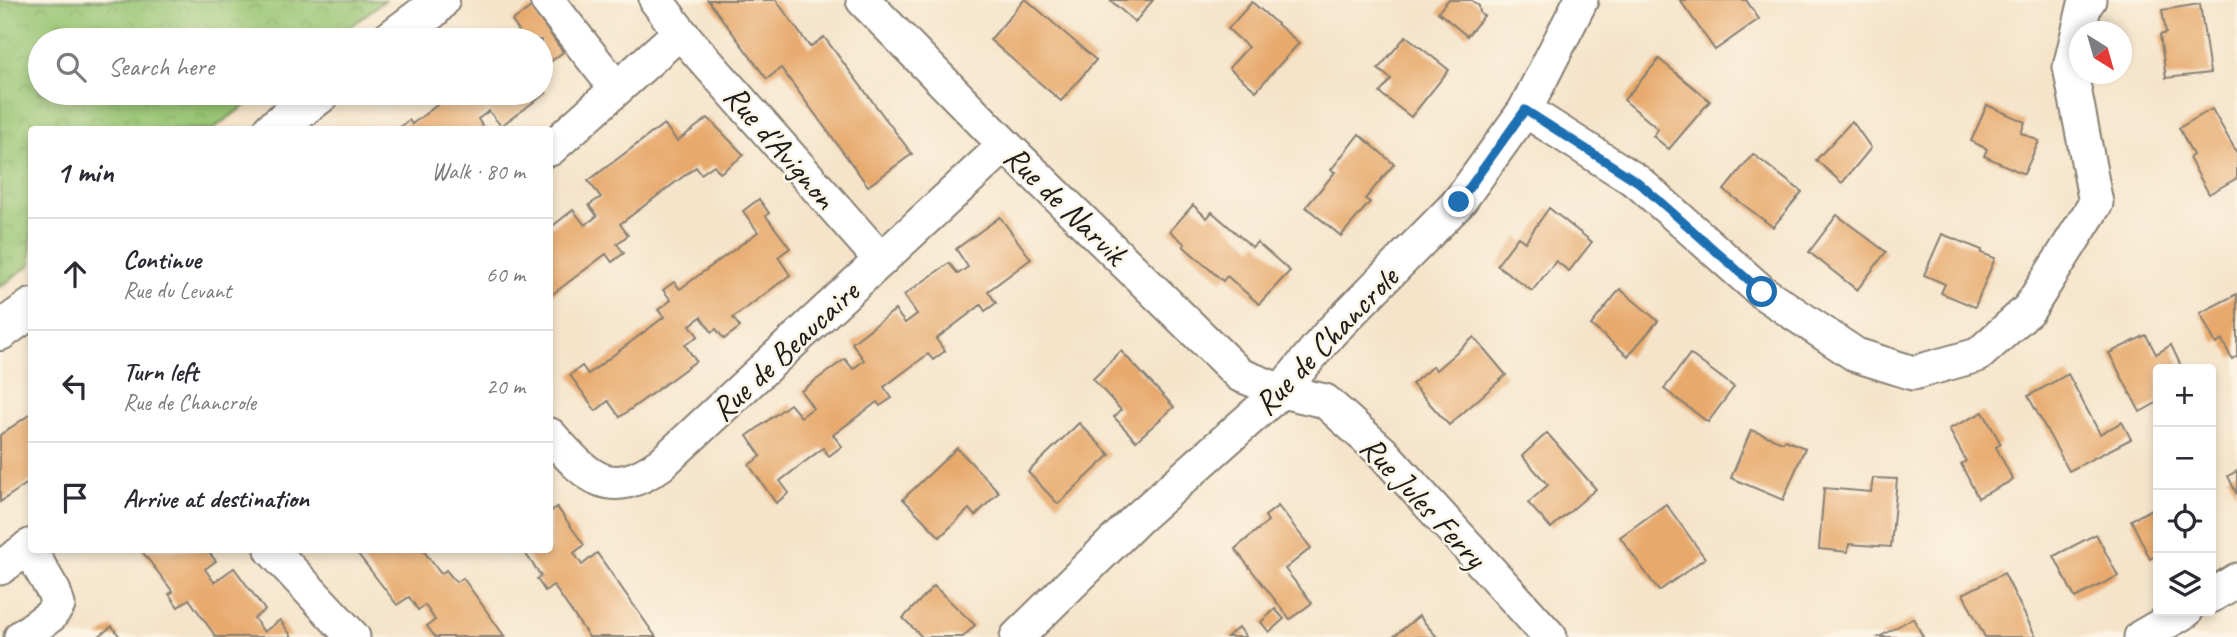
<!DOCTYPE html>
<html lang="en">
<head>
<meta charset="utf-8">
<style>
  body { margin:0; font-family:Caveat,sans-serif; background:#f7f7f7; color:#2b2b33 }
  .controls { position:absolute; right:21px; bottom:21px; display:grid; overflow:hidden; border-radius:7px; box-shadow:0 4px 10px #0003 }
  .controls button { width:63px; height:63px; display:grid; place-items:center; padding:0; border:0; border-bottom:2px solid #e1e1e2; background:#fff; color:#2b2b33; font:35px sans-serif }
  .compass { position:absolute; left:2069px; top:21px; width:63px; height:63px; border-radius:50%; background:#fff; box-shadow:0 4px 10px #0003; rotate:143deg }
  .stop { position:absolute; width:21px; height:21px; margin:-16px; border:5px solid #1f6fb2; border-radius:50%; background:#fff }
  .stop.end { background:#1f6fb2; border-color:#fff; box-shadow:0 2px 7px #0008 }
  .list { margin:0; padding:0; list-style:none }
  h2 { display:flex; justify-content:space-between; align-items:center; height:91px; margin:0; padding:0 28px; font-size:30px }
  h2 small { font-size:23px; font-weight:400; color:#7c7c81 }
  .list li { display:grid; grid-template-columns:46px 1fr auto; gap:21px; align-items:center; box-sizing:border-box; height:112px; padding:0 28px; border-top:2px solid #e1e1e2 }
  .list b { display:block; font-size:26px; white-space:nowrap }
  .list p { margin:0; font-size:23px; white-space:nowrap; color:#7c7c81 }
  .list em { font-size:23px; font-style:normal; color:#7c7c81 }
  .icon { flex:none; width:38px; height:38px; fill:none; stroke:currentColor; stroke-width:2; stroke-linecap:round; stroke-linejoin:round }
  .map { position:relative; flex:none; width:2237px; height:637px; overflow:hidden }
  .search { position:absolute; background:#fff; box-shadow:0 4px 10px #0003; left:28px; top:28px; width:525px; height:77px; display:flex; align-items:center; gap:18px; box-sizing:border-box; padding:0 24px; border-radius:38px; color:#7c7c81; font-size:26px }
  .panel { position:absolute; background:#fff; box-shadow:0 4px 10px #0003; left:28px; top:126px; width:525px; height:427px; border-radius:7px }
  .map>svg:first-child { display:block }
  .park { fill:url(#park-crowns); stroke:#5a7148; stroke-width:2 }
  .building { fill:#e7a96c }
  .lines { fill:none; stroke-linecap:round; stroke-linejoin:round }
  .minor-casing { stroke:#888073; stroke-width:37 }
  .tertiary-casing { stroke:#888073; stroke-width:42 }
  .minor { stroke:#fff; stroke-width:33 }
  .tertiary { stroke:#fff; stroke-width:38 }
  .route { stroke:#1f6fb2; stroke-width:9 }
  .labels { text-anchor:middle; stroke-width:5; stroke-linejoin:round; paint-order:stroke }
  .street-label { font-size:33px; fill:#1c1c1c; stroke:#fcf5e5 }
</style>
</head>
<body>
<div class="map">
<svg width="2237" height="637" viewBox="0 0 2237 637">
  <defs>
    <pattern id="park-crowns" width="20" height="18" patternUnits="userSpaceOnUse" patternTransform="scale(1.75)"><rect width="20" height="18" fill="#99c674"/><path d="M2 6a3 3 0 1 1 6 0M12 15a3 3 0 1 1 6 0" fill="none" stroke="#83aa64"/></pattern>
  </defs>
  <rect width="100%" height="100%" fill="#fcf5e5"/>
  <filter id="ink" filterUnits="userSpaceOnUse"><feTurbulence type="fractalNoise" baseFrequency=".0143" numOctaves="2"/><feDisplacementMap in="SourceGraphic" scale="14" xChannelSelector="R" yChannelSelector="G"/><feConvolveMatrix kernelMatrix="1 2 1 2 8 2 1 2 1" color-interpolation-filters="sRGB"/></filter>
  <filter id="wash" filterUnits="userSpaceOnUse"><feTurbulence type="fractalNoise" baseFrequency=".00686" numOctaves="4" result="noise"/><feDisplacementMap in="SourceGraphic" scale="28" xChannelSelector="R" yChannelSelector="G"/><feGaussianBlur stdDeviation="1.57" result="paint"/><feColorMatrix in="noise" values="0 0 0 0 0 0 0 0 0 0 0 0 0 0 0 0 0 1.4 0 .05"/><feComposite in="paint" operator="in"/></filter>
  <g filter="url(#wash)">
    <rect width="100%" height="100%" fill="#f5e4ca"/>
    <path class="park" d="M0,0H385L333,40H40V93H262L213,129L32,130L31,264L0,287Z"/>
    <g id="blocks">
      <g class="building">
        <path d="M708,0H776L810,47L824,37L912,154L868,186L781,68L767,79Z"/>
        <path d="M1024,0H1027L1096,60L1061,101L990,40Z"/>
        <path d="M1110,0H1153L1135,22Z"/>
        <path d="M1448,0H1471L1479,6L1480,13L1484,16L1467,36L1438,12Z"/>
        <path d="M1680,0H1746L1759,19L1715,50Z"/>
        <path d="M1252,2L1299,43L1256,91L1229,68L1248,47L1228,29Z"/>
        <path d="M2200,4L2210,73L2166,78L2160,35L2166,33L2162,10Z"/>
        <path d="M531,7L563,52L541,69V40H507L519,31L512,21Z"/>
        <path d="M1406,36L1449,70L1411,117L1380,93L1391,79L1378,69Z"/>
        <path d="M1659,59L1710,101L1669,149L1653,136L1658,129L1624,100Z"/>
        <path d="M541,88L546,93L501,126L489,111L478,119L485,130H396L409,120L412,124L453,93H541Z"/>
        <path d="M1987,105L2025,122L2021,133L2039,141L2024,174L1984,156L1987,149L1971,141Z"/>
        <path d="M2212,109L2237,153V178L2209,194L2189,158L2193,155L2179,128Z"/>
        <path d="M708,118L744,155L720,173L714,165L701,174L696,167L620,224L628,235L617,244L624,253L612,262L606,254L550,296V228L573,210L585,225L597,216L589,205L601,197L588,181L664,124L677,141Z"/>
        <path d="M1852,121L1871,148L1842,183L1816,160Z"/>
        <path d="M1359,134L1394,164L1365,199L1370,202L1341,236L1306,207L1335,172L1331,170Z"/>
        <path d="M1753,154L1802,192L1773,227L1724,190Z"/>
        <path d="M759,199L769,213L766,216L790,248L778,257L790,275L733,318L740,327L724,339L716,329L712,332L701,317L690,325L698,336L685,345L696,361L620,417L608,401L596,411L570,375L582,366L588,374L664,317L658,310L671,300L663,290L674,282L680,289L758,232L743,211Z"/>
        <path d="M1193,205L1207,218L1212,212L1252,247L1257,242L1290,271L1259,304L1227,276L1223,281L1183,246L1185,244L1170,231Z"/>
        <path d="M1549,208L1592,242L1569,271L1556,261L1532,291L1497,265L1518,237L1525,242Z"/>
        <path d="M1837,215L1886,252L1857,290L1809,252Z"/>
        <path d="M1000,217L1031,259L988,291L996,303L985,311L981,305L936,339L945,351L933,360L928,354L884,387L892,398L880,406L877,402L833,435L842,446L829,456L823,448L780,481L789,493L776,503L749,465L761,456L747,436L790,404L801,417L813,408L801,391L845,359L853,369L864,360L852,343L895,310L905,323L917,314L904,295L949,263L958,274L968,267L956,249Z"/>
        <path d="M1942,234L1982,250L1981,253L1995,258L1975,307L1941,293L1945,284L1924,275Z"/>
        <path d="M1620,289L1658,321L1628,356L1591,325Z"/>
        <path d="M2237,294V356L2232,359L2222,340L2216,344L2200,313Z"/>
        <path d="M2146,335L2156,354L2171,345L2182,368L2158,369V402L2140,412L2109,353Z"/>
        <path d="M1474,337L1506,375L1449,425L1412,384L1433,366L1436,370Z"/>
        <path d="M1121,351L1174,407L1136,441L1114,417L1121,410L1093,379Z"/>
        <path d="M1690,354L1734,387L1708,422L1664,389Z"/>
        <path d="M2068,374L2100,434L2122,422L2131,439L2069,471L2028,396Z"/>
        <path d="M1983,412L2001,444L1996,447L2013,480L1978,498L1961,464L1966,461L1949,429Z"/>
        <path d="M32,413V480L0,502V435Z"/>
        <path d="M1079,423L1110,455L1058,504L1028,472Z"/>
        <path d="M1751,430L1783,442L1785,440L1805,448L1783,500L1731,478Z"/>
        <path d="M1547,433L1596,489L1551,528L1528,503L1548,485L1522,456Z"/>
        <path d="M957,448L999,492L975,516L969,509L940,537L903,499Z"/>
        <path d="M2237,471V495L2228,476Z"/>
        <path d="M1873,478L1897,479L1891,547L1849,544L1848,552L1819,549L1824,488L1871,492Z"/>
        <path d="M1666,504L1705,558L1659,591L1620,537Z"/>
        <path d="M1278,506L1311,548L1285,569L1312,603L1290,619L1235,549L1268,521L1265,516Z"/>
        <path d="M2158,506V555L2150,559L2131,520Z"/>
        <path d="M557,507L584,545L574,553L582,565L597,553L656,637H589L553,585L545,591L537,579L541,576L523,550H550V512Z"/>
        <path d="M2096,534L2118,576L2075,598L2054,556Z"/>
        <path d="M141,550H207L216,561L205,569L214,582L234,568L265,610L254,618L264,632L280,620L292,637H216L189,599L178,607L169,594L173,592Z"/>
        <path d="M355,550H423L441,574L446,570L456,582L463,578L505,637H435L427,626L435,620L425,605L418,610L409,597L397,605Z"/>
        <path d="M2004,573L2036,637H1985L1963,594Z"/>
        <path d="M934,586L975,625L963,637H922L903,618Z"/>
        <path d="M1275,609L1284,619L1269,632L1261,622Z"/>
        <path d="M1419,616L1437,637H1393Z"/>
        <path d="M1913,618L1923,637H1879Z"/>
        <path d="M112,626L120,637H98Z"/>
        <path d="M1239,627L1246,637H1227Z"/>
      </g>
    </g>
  </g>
  <g filter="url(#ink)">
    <use href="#blocks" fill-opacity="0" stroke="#888073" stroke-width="2"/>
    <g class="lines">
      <defs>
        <g id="minor">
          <path d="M547,0L616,88"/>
          <path d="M656,0L680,32"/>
          <path d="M863,0L1005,145L1240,375L1281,391L1325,401L1382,452L1550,637"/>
          <path d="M1525,110L1638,182L1762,292L1856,355L1913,373L1978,355L2029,309L2096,203L2070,67L2085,4L2089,0"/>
          <path d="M550,149L680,32L881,260"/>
          <path d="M550,435C587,476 608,502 661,464L1005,145"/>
          <path d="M272,550L353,637"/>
          <path d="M0,568L32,545"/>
          <path d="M2211,596L2237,580"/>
          <path d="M21,637L50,616L58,605L54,592L28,547"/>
          <path d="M1017,637L1137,519L1281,391L1330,333L1459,202L1525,110L1581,0"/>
          <path d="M2141,637L2186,611"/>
        </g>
        <g id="tertiary">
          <path d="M391,40L432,9L440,0"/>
          <path d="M273,130L321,93"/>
          <path d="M0,331L32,308"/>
        </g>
      </defs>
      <use href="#minor" class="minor-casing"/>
      <use href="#tertiary" class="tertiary-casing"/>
      <use href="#minor" class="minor"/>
      <use href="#tertiary" class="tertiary"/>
    </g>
  </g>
  <g class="lines" filter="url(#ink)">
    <path class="route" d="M1459,202L1525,110L1638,182L1762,292"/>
  </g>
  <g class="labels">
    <g class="street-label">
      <text transform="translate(781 146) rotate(49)" y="12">Rue d'Avignon</text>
      <text transform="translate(1066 204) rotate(44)" y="12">Rue de Narvik</text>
      <text transform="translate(1325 340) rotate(-46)" y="12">Rue de Chancrole</text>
      <text transform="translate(784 350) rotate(-43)" y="12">Rue de Beaucaire</text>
      <text transform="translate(1424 501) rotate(47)" y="12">Rue Jules Ferry</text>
    </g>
  </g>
</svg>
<div class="controls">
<button>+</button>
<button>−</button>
<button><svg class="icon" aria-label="locate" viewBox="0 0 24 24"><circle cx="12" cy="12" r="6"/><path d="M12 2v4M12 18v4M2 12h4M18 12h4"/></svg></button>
<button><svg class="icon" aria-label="layers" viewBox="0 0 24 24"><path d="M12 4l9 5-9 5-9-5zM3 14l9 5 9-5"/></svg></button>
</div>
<svg class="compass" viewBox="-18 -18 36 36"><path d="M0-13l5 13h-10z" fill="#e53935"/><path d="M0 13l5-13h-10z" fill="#7c7c81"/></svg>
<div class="stop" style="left:1762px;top:292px"></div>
<div class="stop end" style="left:1459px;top:202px"></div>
<div class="search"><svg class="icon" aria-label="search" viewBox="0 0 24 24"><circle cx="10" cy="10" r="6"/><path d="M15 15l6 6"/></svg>Search here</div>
<section class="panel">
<h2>1 min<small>Walk · 80 m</small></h2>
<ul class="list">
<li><svg class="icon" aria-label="ahead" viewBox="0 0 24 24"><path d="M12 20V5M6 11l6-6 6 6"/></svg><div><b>Continue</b><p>Rue du Levant</p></div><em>60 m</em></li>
<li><svg class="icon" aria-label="left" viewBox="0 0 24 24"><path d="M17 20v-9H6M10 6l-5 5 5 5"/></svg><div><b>Turn left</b><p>Rue de Chancrole</p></div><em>20 m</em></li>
<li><svg class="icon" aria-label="arrive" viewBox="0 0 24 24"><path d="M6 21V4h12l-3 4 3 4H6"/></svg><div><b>Arrive at destination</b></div></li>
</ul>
</section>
</div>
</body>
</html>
